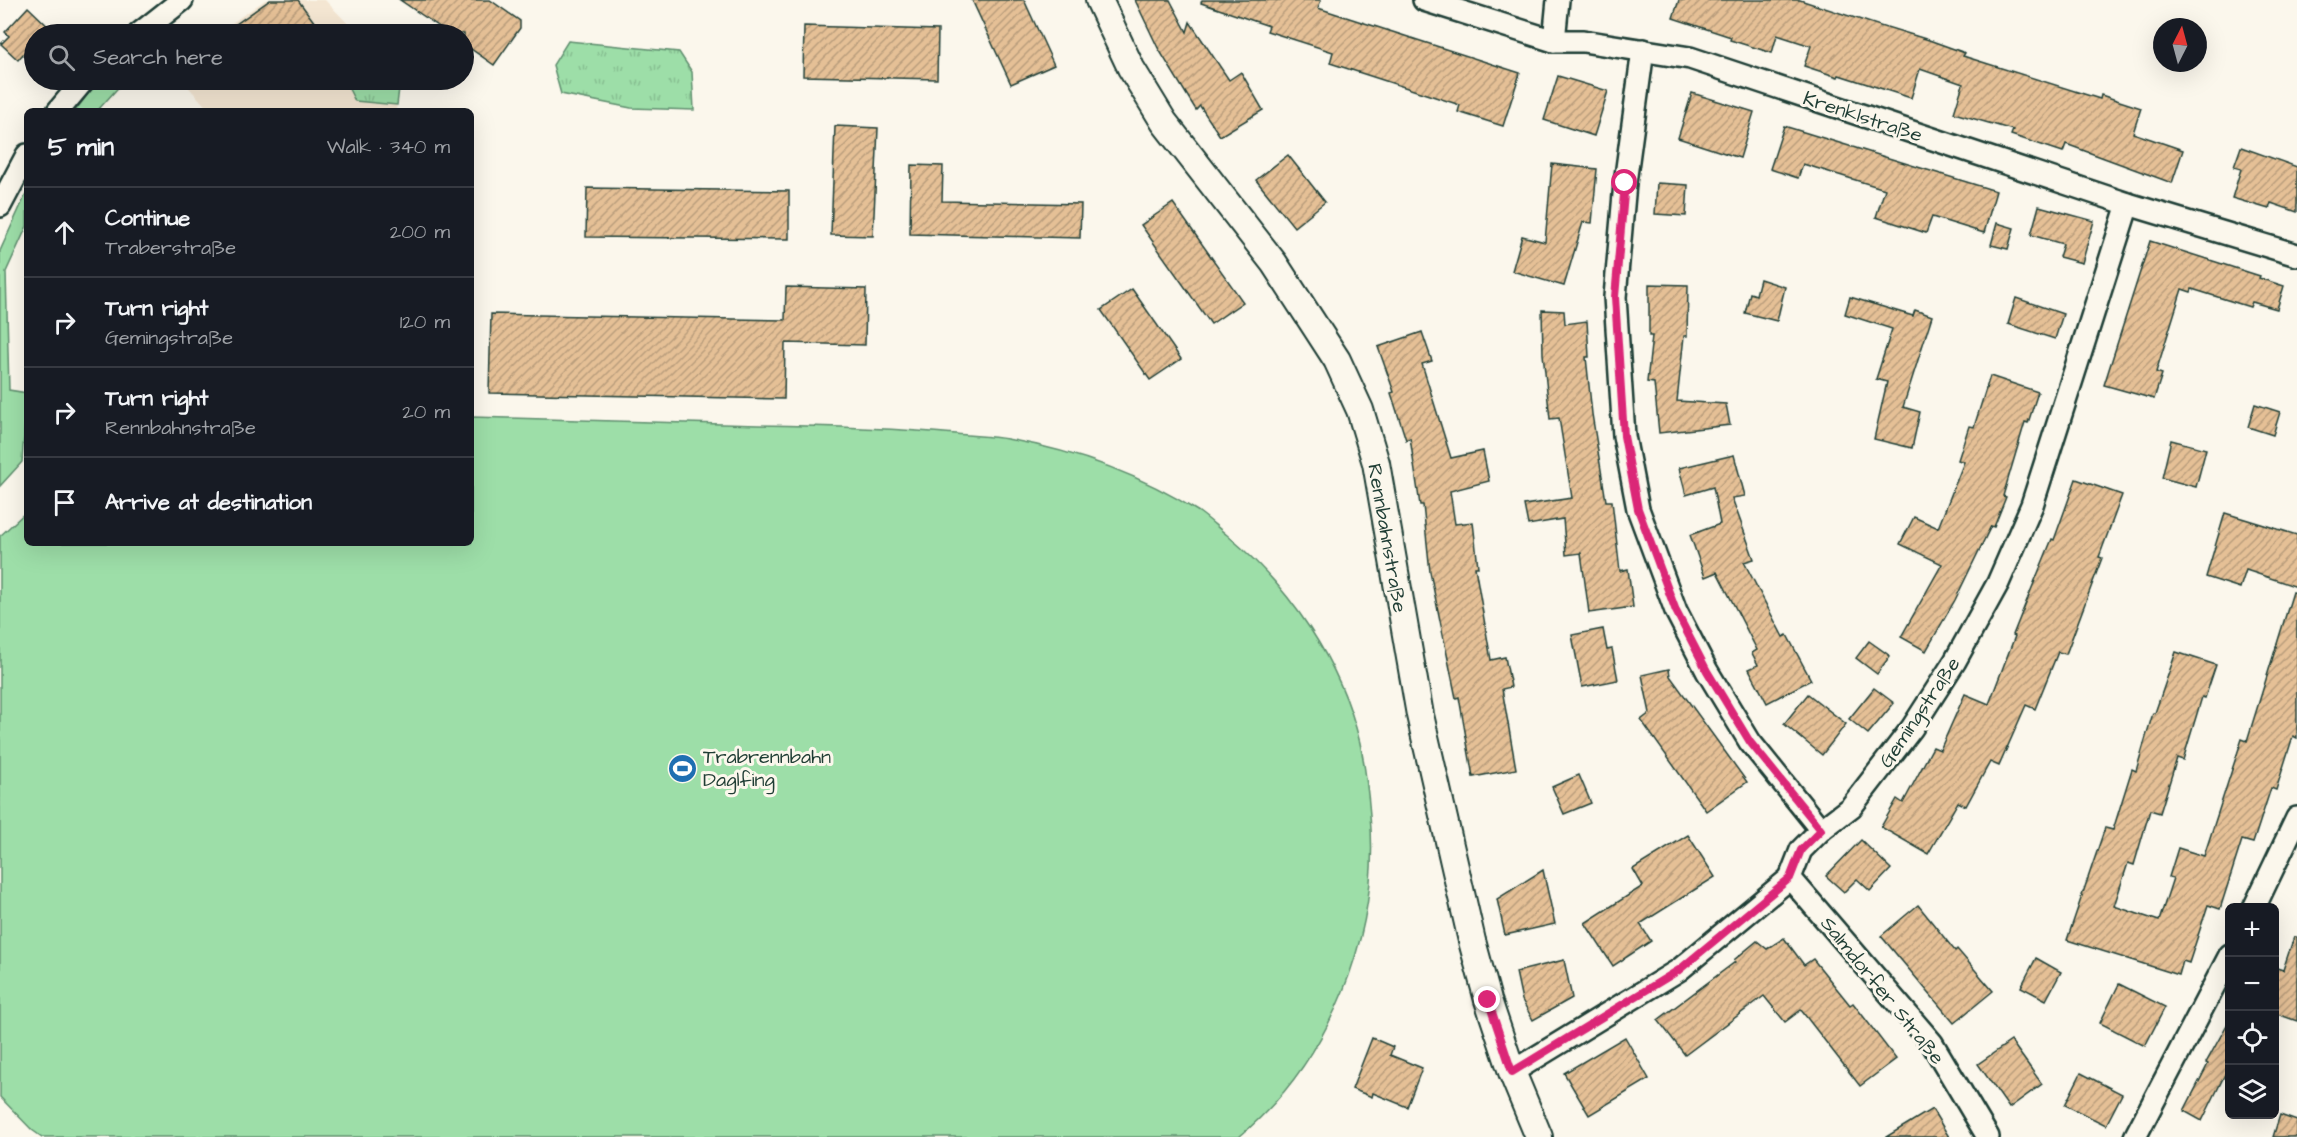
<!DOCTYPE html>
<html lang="en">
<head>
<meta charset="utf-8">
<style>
  body { margin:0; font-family:"Architects Daughter",sans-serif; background:#242831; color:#f1f3f6 }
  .controls { position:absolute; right:18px; bottom:18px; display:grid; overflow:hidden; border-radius:9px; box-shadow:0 6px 24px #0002 }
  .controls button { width:54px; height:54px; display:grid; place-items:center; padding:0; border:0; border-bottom:2px solid #363941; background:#171b24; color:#f1f3f6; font:30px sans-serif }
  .compass { position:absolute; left:2153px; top:18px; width:54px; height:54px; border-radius:50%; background:#171b24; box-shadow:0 6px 24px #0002; rotate:6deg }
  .stop { position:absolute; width:18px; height:18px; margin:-14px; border:4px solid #db2777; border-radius:50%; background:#fff }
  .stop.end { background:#db2777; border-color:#fff; box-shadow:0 2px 6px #0008 }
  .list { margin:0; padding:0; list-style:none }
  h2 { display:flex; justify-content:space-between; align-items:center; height:78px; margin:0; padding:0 24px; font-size:26px }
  h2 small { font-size:20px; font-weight:400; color:#9ea1a6 }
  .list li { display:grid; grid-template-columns:39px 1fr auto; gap:18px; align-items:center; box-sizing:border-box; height:90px; padding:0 24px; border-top:2px solid #363941 }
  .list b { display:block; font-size:22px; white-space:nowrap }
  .list p { margin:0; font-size:20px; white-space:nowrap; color:#9ea1a6 }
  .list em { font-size:20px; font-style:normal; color:#9ea1a6 }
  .icon { flex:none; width:33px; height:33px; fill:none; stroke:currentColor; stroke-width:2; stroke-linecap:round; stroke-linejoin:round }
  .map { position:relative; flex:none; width:2297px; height:1137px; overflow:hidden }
  .search { position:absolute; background:#171b24; box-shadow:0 6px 24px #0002; left:24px; top:24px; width:450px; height:66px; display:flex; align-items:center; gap:15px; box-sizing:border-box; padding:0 21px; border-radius:33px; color:#9ea1a6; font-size:22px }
  .panel { position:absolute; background:#171b24; box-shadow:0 6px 24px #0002; left:24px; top:108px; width:450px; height:438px; border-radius:9px }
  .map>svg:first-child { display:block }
  .built { fill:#f4e6d2 }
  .green { fill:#9ddea8; stroke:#5e8e6e; stroke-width:1.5 }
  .park { fill:url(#park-tufts); stroke:#5e8e6e; stroke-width:1.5 }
  .building { fill:url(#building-hatch); stroke:#1f3d34; stroke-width:1.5 }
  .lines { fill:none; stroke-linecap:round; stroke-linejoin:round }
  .minor-casing { stroke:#1f3d34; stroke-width:26 }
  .tertiary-casing { stroke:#1f3d34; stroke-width:30 }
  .minor { stroke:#fbf7ec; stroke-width:21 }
  .tertiary { stroke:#fbf7ec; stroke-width:26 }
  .route { stroke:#db2777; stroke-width:8 }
  .labels { text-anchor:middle; stroke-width:6; stroke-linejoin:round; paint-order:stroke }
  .street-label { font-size:20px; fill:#1f3d34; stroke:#fbf7ec }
  .poi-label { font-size:20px; fill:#1f3d34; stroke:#fbf7ec; text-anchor:start }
</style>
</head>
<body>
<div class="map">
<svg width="2297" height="1137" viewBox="0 0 2297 1137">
  <defs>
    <pattern id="park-tufts" width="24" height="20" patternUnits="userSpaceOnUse" patternTransform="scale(1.5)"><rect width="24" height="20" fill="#9ddea8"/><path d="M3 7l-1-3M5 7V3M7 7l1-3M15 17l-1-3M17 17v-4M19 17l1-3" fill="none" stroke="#87bf91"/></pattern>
    <pattern id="building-hatch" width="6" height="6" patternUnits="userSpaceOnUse" patternTransform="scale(1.5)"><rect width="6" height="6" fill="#e5c096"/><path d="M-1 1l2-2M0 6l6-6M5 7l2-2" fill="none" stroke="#b99d7b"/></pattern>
  </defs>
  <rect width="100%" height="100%" fill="#fbf7ec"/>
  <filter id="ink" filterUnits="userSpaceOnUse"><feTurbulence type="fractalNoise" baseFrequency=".0167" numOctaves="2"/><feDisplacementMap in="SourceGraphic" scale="12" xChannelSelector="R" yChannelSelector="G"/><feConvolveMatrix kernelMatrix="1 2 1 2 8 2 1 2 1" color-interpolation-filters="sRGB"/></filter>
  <g filter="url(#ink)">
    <g class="built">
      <path d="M265,0H325L358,34H216Z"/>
      <path d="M182,80H400L396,111H210Z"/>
    </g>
    <g class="green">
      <path d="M104,80H125L97,111H75L91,90Z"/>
      <path d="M27,192V226L6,272L9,390L27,393L22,462L0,486V251Z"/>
      <path d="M471,417C567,420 662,422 758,425C824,426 890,428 956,434C973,436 991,436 1007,439C1075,451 1141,475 1199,512C1209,519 1218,528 1227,535C1290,588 1341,662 1360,743C1365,766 1368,791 1370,815C1381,933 1330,1061 1239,1137H42L32,1130L0,1097V536L27,511V543H471Z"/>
    </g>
    <g class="park">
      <path d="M568,41L679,52L692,72L694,110L631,108L561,94L553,65Z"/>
      <path d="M348,80H400L397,105L355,101L347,85Z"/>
    </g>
    <g class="building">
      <path d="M270,0H298L323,34H222Z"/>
      <path d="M400,0H490L520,21V28L494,65L464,44V34H450Z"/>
      <path d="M972,0H1024L1054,65L1011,84Z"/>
      <path d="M1135,0H1170L1187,32L1190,22L1229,80L1241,72L1263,110L1220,136L1200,106L1196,110L1158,48Z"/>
      <path d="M1202,0H1321L1318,8L1520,73L1503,126L1458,112L1460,105L1330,63L1333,52L1267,31L1269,26L1201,3Z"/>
      <path d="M1679,0H1800L1886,28L1887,27L1929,40L1965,53L1963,56L2100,99L2101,95L2141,108L2133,133L2183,150L2172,183L2066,144L2063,152L2011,135L2013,130L1954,113L1963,84L1920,69L1911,98L1839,75L1838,77L1804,66L1811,46L1777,35L1772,53L1730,40L1731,37L1673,18Z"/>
      <path d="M28,7L56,34H34V41L18,60L1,44L9,36L5,32Z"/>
      <path d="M804,26L938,30L937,79L803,76Z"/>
      <path d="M1558,76L1608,91L1594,136L1544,120Z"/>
      <path d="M1692,93L1754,112L1740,158L1678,138Z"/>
      <path d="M835,126L878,128L873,236L831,235Z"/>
      <path d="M1784,126L1996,191L1984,233L1932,217L1926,233L1876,217L1885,189L1803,164L1798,178L1770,169Z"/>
      <path d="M2241,147L2297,167V212L2271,203L2269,209L2232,198L2241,169L2234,167Z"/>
      <path d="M1288,155L1325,202L1294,227L1256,180Z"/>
      <path d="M1552,164L1597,169L1592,223L1583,222L1564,286L1512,271L1522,236L1545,242Z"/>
      <path d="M911,165L943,166L942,201L1081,204L1080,238L910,234Z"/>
      <path d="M1657,183L1688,185L1686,216L1655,214Z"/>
      <path d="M587,188L789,191V239L586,237Z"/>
      <path d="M1173,203L1243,302L1211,324L1141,225Z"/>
      <path d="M2039,206L2094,221L2082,263L2059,257L2063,244L2031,235Z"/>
      <path d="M1997,223L2014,228L2008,249L1991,245Z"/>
      <path d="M2150,241L2260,276L2259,278L2284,286L2277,309L2252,302L2250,307L2192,289L2191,292L2182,289L2156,372L2162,374L2154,399L2104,385Z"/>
      <path d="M1760,279L1785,287L1777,321L1745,313L1750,293L1756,295Z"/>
      <path d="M1649,284L1688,285L1687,336H1684L1677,401L1726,404L1730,425L1659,433L1654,383L1647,382L1652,336H1649Z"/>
      <path d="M786,287L866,289L865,345L785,343L784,399L489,393L491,314L785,320Z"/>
      <path d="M1132,289L1181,359L1150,380L1101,310Z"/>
      <path d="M1850,297L1913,316L1915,310L1932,316L1903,407L1920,412L1912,448L1874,439L1887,382L1876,379L1892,329L1845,314Z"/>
      <path d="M2016,298L2063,314L2055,339L2008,324Z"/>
      <path d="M1542,310L1564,311L1565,324L1587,321L1589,357H1586L1592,414L1606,501H1612L1620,571L1628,569L1633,607L1589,613L1581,553L1566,555L1563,519L1528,525L1524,505L1572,498L1559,418L1550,419L1543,354Z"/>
      <path d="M1422,332L1432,361L1422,364L1451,458L1483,451L1489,481L1450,491L1455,524L1473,522L1478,567H1475L1491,660L1505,657L1511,687L1502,689L1516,769L1473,777L1459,697L1456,698L1430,572L1423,505H1420L1410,438L1406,440L1391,393L1394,392L1378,347Z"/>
      <path d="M1990,376L2038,392L2028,423L2025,422L2003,496L2006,497L1994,527L1991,526L1955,600L1926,651L1901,637L1942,564L1900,544L1914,517L1938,528L1964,462L1958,460L1969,426L1974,427Z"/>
      <path d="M2255,404L2280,412L2273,435L2248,427Z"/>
      <path d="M2171,440L2206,449L2196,487L2162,478Z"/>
      <path d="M1734,455L1745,496L1732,498L1754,559L1744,562L1783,637L1787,635L1811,680L1767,703L1749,669L1758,665L1752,653L1757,650L1717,572L1705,577L1690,535L1720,524L1713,487L1686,495L1679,468Z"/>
      <path d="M2076,479L2122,495L2099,557L2102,558L2066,654L2058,652L2035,709L2026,705L1999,766L1990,762L1966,806L1958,802L1928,854L1881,827L1897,799L1903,803L1933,747L1940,750L1965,694L1989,704L2015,636L2013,635L2027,600L2052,539L2054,540Z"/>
      <path d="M2225,513L2297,535V587L2246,570L2240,588L2206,577Z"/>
      <path d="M2293,592L2297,593V738L2293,736L2276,790L2271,788L2253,843L2242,840L2220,909L2208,905L2189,963L2183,961L2179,975L2067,940L2105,828L2113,830L2132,769L2136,771L2153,713H2155L2176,652L2216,665L2205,698L2202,697L2183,760L2177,758L2160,813L2150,810L2134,865L2128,863L2114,906L2159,921L2173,878L2169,877L2178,848L2204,856L2242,739L2247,741Z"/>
      <path d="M1603,629L1607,650L1612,649L1618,680L1582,687L1572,635Z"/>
      <path d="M1869,641L1890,656L1877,674L1856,658Z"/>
      <path d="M1669,669L1670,676L1747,782L1706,811L1641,720L1650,713L1642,675Z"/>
      <path d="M1874,688L1894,703L1868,734L1849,719Z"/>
      <path d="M1808,694L1846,724L1822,755L1784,724Z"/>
      <path d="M1579,775L1591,803L1564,814L1552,787Z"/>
      <path d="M1688,835L1715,877L1640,924L1651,941L1613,966L1585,923L1643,886L1633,869Z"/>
      <path d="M1861,840L1891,869L1870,891L1857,879L1844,892L1826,876Z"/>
      <path d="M1543,870L1555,924L1505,935L1497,899Z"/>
      <path d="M1918,905L1955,951L1957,949L1993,991L1954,1023L1881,936Z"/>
      <path d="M2294,937H2297V1021L2274,1013V967L2283,970Z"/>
      <path d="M1784,938L1804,965L1813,959L1850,1005L1853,1003L1896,1059L1860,1086L1801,1010L1785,1022L1764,996L1685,1055L1658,1020L1735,962L1734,960L1757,941L1767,949Z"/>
      <path d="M2036,958L2061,972L2046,1000L2021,987Z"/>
      <path d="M1564,960L1572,998L1533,1020L1522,1000L1516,972Z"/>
      <path d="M2119,984L2165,1007L2145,1046L2100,1023Z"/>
      <path d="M2229,1021V1066L2202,1121L2184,1111L2208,1064L2206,1063Z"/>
      <path d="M1625,1037L1649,1079L1589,1115L1564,1073Z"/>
      <path d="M1372,1038L1393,1047L1390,1055L1422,1068L1407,1107L1373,1093L1372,1097L1352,1089Z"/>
      <path d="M2011,1041L2042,1084L2009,1108L1978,1064Z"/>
      <path d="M2081,1073L2122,1094L2106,1125L2065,1105Z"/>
      <path d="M1932,1109L1949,1137H1886Z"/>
      <path d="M2280,1115L2297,1121V1137H2273Z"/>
    </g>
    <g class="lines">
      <defs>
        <g id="minor">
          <path d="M1424,0L1554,41H1583L1690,58L2128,204L2297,255"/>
          <path d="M139,34L182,0"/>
          <path d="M1554,41L1558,0"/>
          <path d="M1643,50L1625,183L1615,297L1624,436L1638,509L1676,611L1707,671L1750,742L1821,830"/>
          <path d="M58,111L84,80"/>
          <path d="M0,206L27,155"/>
          <path d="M1790,878L1932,1043L1988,1137"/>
          <path d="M2254,908L2297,818"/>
          <path d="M1512,1072L1679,970L1790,878L1801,850L1821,830L1851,807L1912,728L1955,661L1998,583L2032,505L2128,204"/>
          <path d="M2135,1137L2230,955"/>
        </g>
        <path id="tertiary" d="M1099,0L1131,68L1164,122L1274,263L1337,360L1360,410L1376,463L1420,715L1472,941L1488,1000L1512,1072L1539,1137"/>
      </defs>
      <use href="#minor" class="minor-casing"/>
      <use href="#tertiary" class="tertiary-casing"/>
      <use href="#minor" class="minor"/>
      <use href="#tertiary" class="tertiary"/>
    </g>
  </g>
  <g class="lines" filter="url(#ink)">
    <path class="route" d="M1488,1000L1512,1072L1679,970L1790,878L1801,850L1821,830L1750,742L1707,671L1676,611L1638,509L1624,436L1615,297L1625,183"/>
  </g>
  <defs>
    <symbol id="stadium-disc" viewBox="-11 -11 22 22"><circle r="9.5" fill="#1f6fb2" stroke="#fbf7ec"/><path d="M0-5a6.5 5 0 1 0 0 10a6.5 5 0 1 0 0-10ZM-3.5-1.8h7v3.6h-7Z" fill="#fff"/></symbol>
  </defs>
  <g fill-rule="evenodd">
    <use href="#stadium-disc" x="666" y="752" width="33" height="33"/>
  </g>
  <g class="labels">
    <g class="street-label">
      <text transform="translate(1863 116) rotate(18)" y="7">Krenklstraße</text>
      <text transform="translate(1388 538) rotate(80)" y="7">Rennbahnstraße</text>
      <text transform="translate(1919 712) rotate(-56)" y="7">Gemingstraße</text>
      <text transform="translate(1883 990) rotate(51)" y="7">Salmdorfer Straße</text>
    </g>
    <g class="poi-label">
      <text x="703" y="763">Trabrennbahn<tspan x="703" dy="23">Daglfing</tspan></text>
    </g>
  </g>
</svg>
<div class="controls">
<button>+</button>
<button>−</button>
<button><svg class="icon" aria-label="locate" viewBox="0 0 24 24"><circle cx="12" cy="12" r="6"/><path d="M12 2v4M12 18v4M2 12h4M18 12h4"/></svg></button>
<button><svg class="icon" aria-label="layers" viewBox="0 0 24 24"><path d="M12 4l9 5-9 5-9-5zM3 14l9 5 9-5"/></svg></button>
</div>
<svg class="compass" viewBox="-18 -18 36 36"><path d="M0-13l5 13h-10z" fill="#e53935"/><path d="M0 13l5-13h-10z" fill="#9ea1a6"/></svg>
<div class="stop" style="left:1625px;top:183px"></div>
<div class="stop end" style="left:1488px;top:1000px"></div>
<div class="search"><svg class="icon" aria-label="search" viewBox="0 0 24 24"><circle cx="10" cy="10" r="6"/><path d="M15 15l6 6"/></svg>Search here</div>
<section class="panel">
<h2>5 min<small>Walk · 340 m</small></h2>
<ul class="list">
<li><svg class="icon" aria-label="ahead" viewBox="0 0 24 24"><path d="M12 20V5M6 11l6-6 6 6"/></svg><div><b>Continue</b><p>Traberstraße</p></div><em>200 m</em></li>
<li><svg class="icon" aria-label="right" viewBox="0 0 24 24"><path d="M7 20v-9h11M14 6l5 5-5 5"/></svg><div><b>Turn right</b><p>Gemingstraße</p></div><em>120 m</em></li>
<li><svg class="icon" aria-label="right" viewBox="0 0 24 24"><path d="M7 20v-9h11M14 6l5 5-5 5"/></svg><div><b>Turn right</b><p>Rennbahnstraße</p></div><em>20 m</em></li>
<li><svg class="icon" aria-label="arrive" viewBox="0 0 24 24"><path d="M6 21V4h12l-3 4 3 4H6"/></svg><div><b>Arrive at destination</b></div></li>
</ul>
</section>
</div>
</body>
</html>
